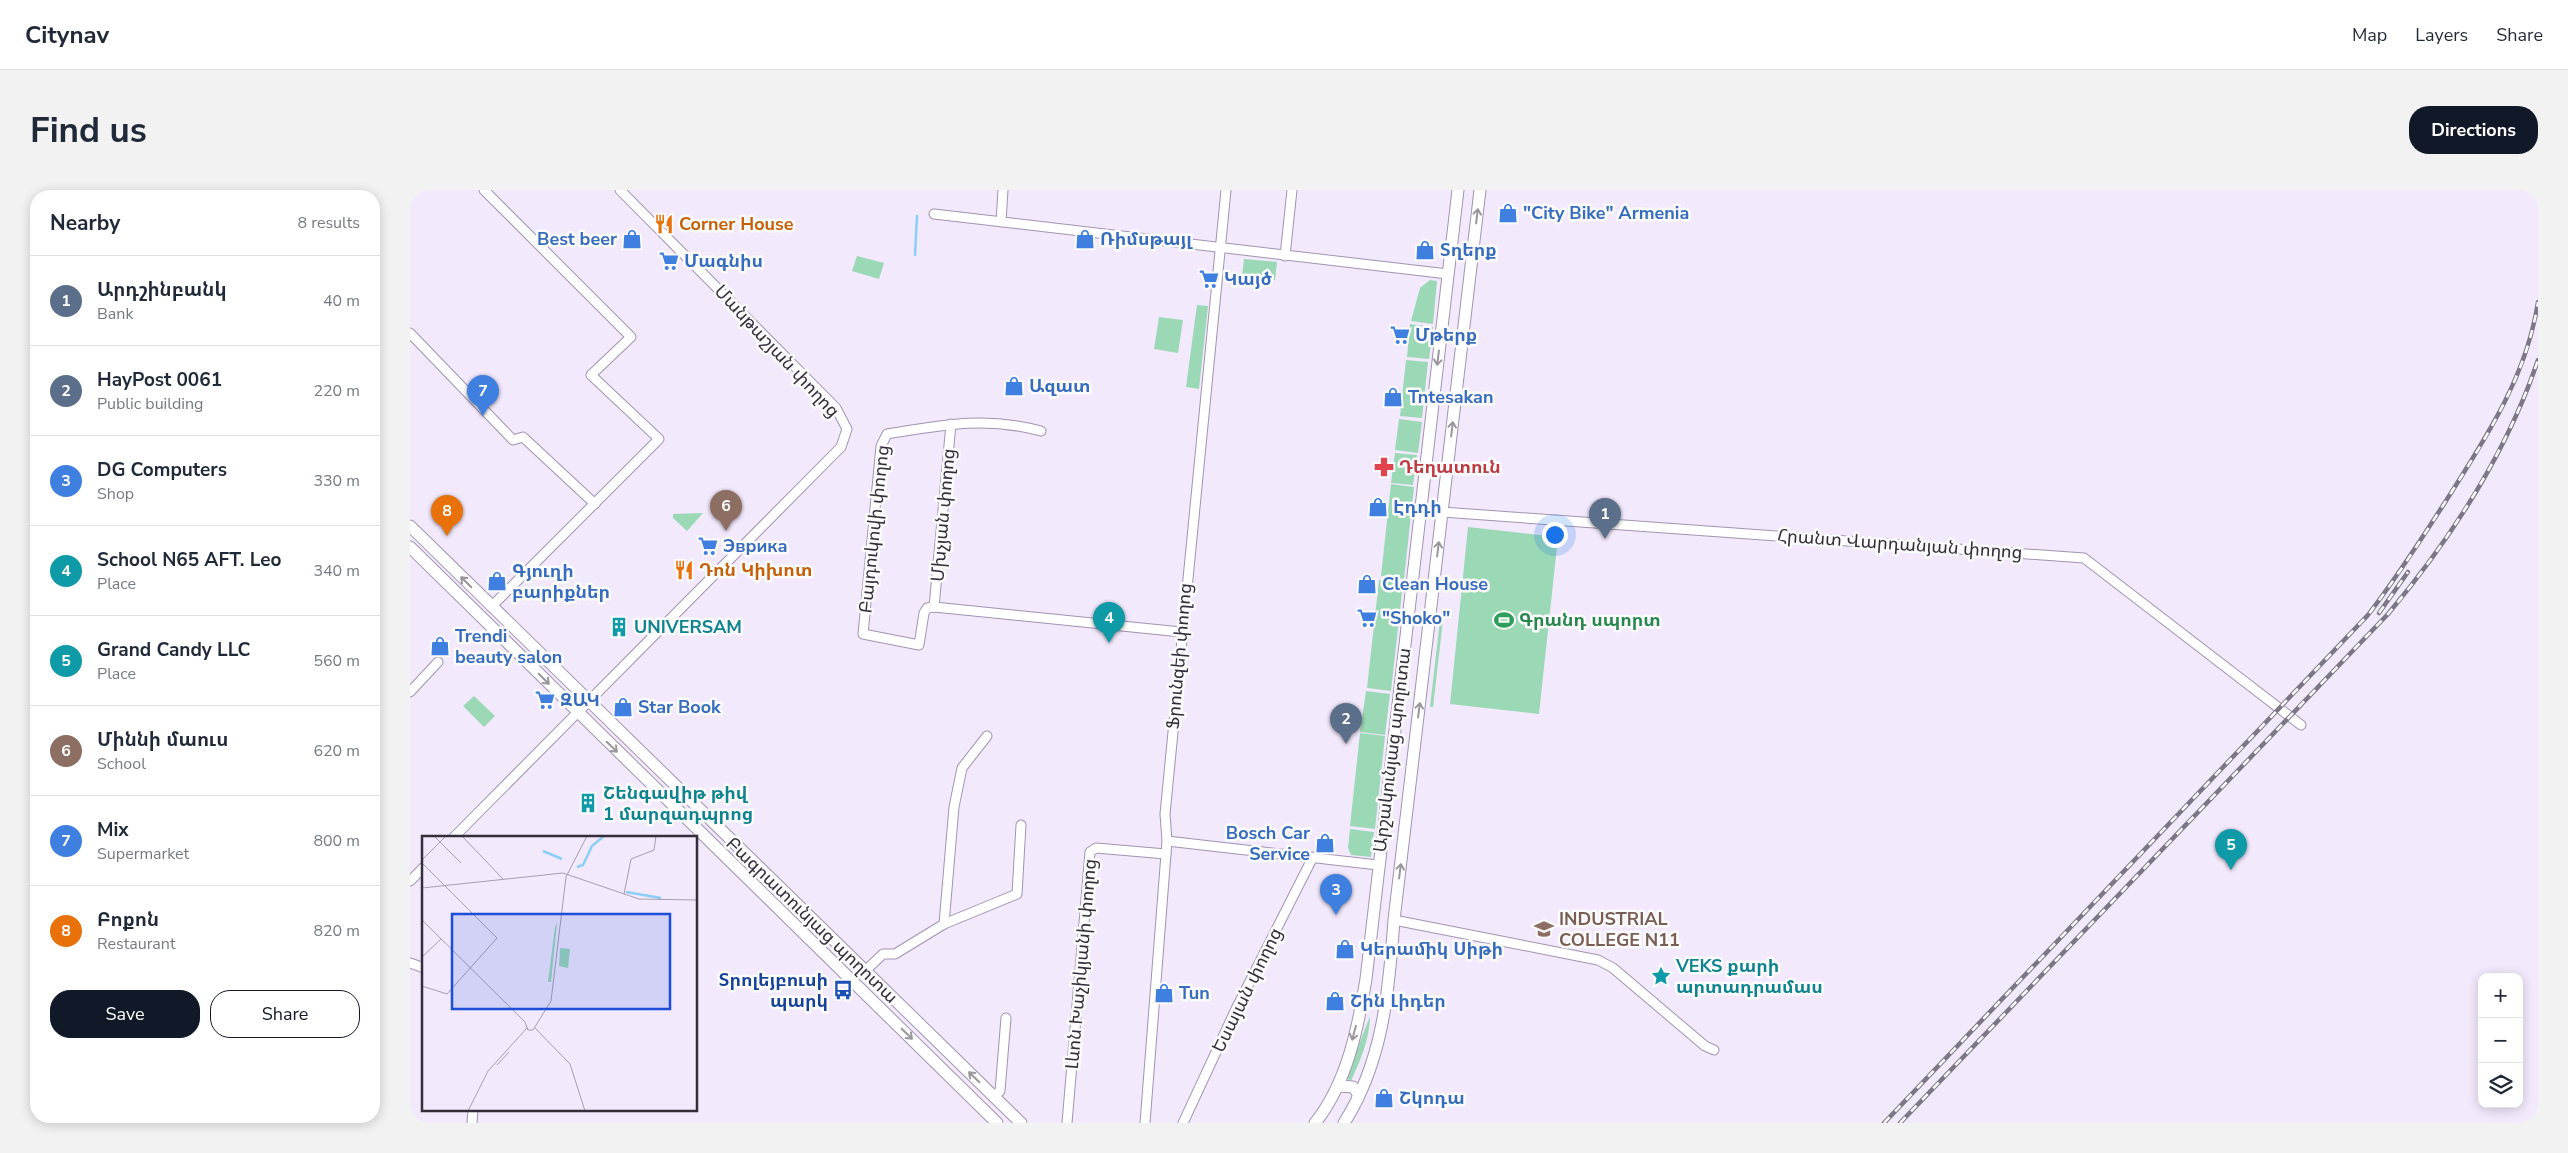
<!DOCTYPE html>
<html lang="en">
<head>
<meta charset="utf-8">
<style>
  body { margin:0; font-family:"Nunito Sans","Noto Sans Armenian",sans-serif; background:#f2f2f3; color:#1f2937 }
  .controls { position:absolute; right:15px; bottom:15px; display:grid; overflow:hidden; border-radius:10px; box-shadow:0 2px 12px #0003 }
  .controls button { width:45px; height:45px; display:grid; place-items:center; padding:0; border:0; border-bottom:1px solid #e0e1e3; background:#fff; color:#1f2937; font:25px sans-serif }
  .you { position:absolute; left:1144px; top:344px; width:18px; height:18px; margin:-12px; border:4px solid #fff; border-radius:50%; background:#1a73e8; box-shadow:0 0 0 8px #1a73e833 }
  .badge { display:grid; place-items:center; width:32px; height:32px; border-radius:50%; background:#111827; color:#fff; font-size:16px; font-weight:700 }
  .pin { position:absolute; translate:-50% -41px; filter:drop-shadow(0 1px 2px #0008) }
  .pin::after { content:''; position:absolute; top:26px; width:18px; height:15px; background:inherit; clip-path:polygon(0 0,100% 0,50% 100%) }
  .list { margin:0; padding:0; list-style:none }
  h2 { display:flex; justify-content:space-between; align-items:center; height:65px; margin:0; padding:0 20px; font-size:21px }
  h2 small { font-size:16px; font-weight:400; color:#747a83 }
  .list li { display:grid; grid-template-columns:32px 1fr auto; gap:15px; align-items:center; box-sizing:border-box; height:90px; padding:0 20px; border-top:1px solid #e0e1e3 }
  .list b { display:block; font-size:19px; white-space:nowrap }
  .list p { margin:0; font-size:16px; white-space:nowrap; color:#747a83 }
  .list em { font-size:16px; font-style:normal; color:#747a83 }
  .actions { display:flex; gap:10px; padding:15px 20px }
  .actions a { flex:1; padding:11px 0; border:1px solid #111827; border-radius:20px; text-align:center; font-size:18px; color:#111827 }
  .actions .main { background:#111827; color:#fff }
  .icon { flex:none; width:28px; height:28px; fill:none; stroke:currentColor; stroke-width:2; stroke-linecap:round; stroke-linejoin:round }
  .map { position:relative; flex:none; width:2128px; height:933px; overflow:hidden; border-radius:20px }
  header { display:flex; align-items:center; gap:30px; box-sizing:border-box; height:70px; padding:0 25px; background:#fff; border-bottom:1px solid #e0e1e3 }
  header strong { font-size:24px }
  nav { display:flex; gap:28px; margin-inline-start:auto; font-size:18px }
  .intro { display:flex; align-items:center; justify-content:space-between; box-sizing:border-box; height:120px; padding:0 30px }
  h1 { margin:0; font-size:35px }
  .button { padding:12px 22px; border-radius:20px; background:#111827; color:#fff; font-size:18px; font-weight:700 }
  main { display:flex; gap:30px; padding:0 30px }
  aside { flex:1; background:#fff; border-radius:20px; box-shadow:0 2px 12px #0003 }
  .map>svg:first-child { display:block }
  .green { fill:#9bd8b5 }
  .lines { fill:none; stroke-linecap:round; stroke-linejoin:round }
  .stream { stroke:#8ccefa; stroke-width:2.5 }
  .minor-casing { stroke:#a293b1; stroke-width:11 }
  .major-casing { stroke:#a293b1; stroke-width:13 }
  .minor { stroke:#fff; stroke-width:9 }
  .major { stroke:#fff; stroke-width:11 }
  .rail-casing { stroke:#7d7685; stroke-width:4.5 }
  .rail { stroke:#fbfbfb; stroke-width:2.5; stroke-dasharray:8; stroke-linecap:butt }
  .oneway { stroke:#9a969c }
  .labels { text-anchor:middle; stroke-width:5; stroke-linejoin:round; paint-order:stroke }
  .shop-label { font-size:18px; font-weight:bold; fill:#366cbe; stroke:#fbfbfb; text-anchor:start }
  .food-label { font-size:18px; font-weight:bold; fill:#c56008; stroke:#fbfbfb; text-anchor:start }
  .street-label { font-size:18px; fill:#342e3a; stroke:#fbfbfb }
  .health-label { font-size:18px; font-weight:bold; fill:#be3a42; stroke:#fbfbfb; text-anchor:start }
  .leisure-label { font-size:18px; font-weight:bold; fill:#27864d; stroke:#fbfbfb; text-anchor:start }
  .culture-label { font-size:18px; font-weight:bold; fill:#0d838f; stroke:#fbfbfb; text-anchor:start }
  .education-label { font-size:18px; font-weight:bold; fill:#785e54; stroke:#fbfbfb; text-anchor:start }
  .transit-label { font-size:18px; font-weight:bold; fill:#164399; stroke:#fbfbfb; text-anchor:end }
  .inset-river { fill:none; stroke:#8ccefa; stroke-width:2.5 }
  .inset-road { fill:none; stroke:#a69eae; stroke-width:1 }
  .view { fill:#1d4ed8; fill-opacity:0.15; stroke:#1d4ed8; stroke-width:2.5 }
  .inset-edge { fill:none; stroke:#342e3a; stroke-width:2.5 }
</style>
</head>
<body>
<header>
<strong>Citynav</strong>
<nav><a>Map</a><a>Layers</a><a>Share</a></nav>
</header>
<div class="intro"><h1>Find us</h1><a class="button">Directions</a></div>
<main>
<aside>
<h2>Nearby<small>8 results</small></h2>
<ul class="list">
<li><span class="badge" style="background:#5c6f8a">1</span><div><b>Արդշինբանկ</b><p>Bank</p></div><em>40 m</em></li>
<li><span class="badge" style="background:#5c6f8a">2</span><div><b>HayPost 0061</b><p>Public building</p></div><em>220 m</em></li>
<li><span class="badge" style="background:#3f7fe0">3</span><div><b>DG Computers</b><p>Shop</p></div><em>330 m</em></li>
<li><span class="badge" style="background:#0f9aa8">4</span><div><b>School N65 AFT. Leo</b><p>Place</p></div><em>340 m</em></li>
<li><span class="badge" style="background:#0f9aa8">5</span><div><b>Grand Candy LLC</b><p>Place</p></div><em>560 m</em></li>
<li><span class="badge" style="background:#8d6e63">6</span><div><b>Միննի մաուս</b><p>School</p></div><em>620 m</em></li>
<li><span class="badge" style="background:#3f7fe0">7</span><div><b>Mix</b><p>Supermarket</p></div><em>800 m</em></li>
<li><span class="badge" style="background:#e8710a">8</span><div><b>Բոքոն</b><p>Restaurant</p></div><em>820 m</em></li>
</ul>
<div class="actions"><a class="main">Save</a><a>Share</a></div>
</aside>
<div class="map">
<svg width="2128" height="933" viewBox="0 0 2128 933">
  <rect width="100%" height="100%" fill="#f2e9fc"/>
  <g class="green">
    <path d="M447,66L474,73L469,89L442,81Z"/>
    <path d="M834,69L867,72L865,90L832,87Z"/>
    <path d="M1020,90L1027,91L1023,134L1001,131L1010,98Z"/>
    <path d="M787,115L798,116L789,199L776,197Z"/>
    <path d="M749,127L773,130L768,163L744,159Z"/>
    <path d="M1000,134L1023,137L1019,169L997,167Z"/>
    <path d="M996,170L1018,172L1012,228L990,226Z"/>
    <path d="M989,229L1012,232L1008,263L985,260Z"/>
    <path d="M985,263L1007,265L1003,295L981,293Z"/>
    <path d="M981,294L1004,297L994,389L971,386Z"/>
    <path d="M293,323L277,341L263,328V324Z"/>
    <path d="M1058,337L1148,347L1129,524L1040,514Z"/>
    <path d="M969,390L993,393L981,501L957,498Z"/>
    <path d="M1030,430H1033L1023,517H1020Z"/>
    <path d="M956,501L980,504L975,545L950,542Z"/>
    <path d="M64,506L85,526L74,537L53,516Z"/>
    <path d="M950,543L975,546L965,639L940,636Z"/>
    <path d="M940,639L964,642L961,667L941,665L938,658Z"/>
    <path d="M960,826C960,848 950,871 941,891L936,888Z"/>
  </g>
  <g class="lines">
    <path class="stream" d="M505,65L507,26"/>
    <defs>
      <g id="minor">
        <path d="M74,0L221,147L181,185L249,249L81,417"/>
        <path d="M524,24L1038,84"/>
        <path d="M591,32L593,0"/>
        <path d="M875,66L882,0"/>
        <path d="M0,143L103,250L113,247L185,314"/>
        <path d="M631,241C575,226 532,235 477,244L471,256L453,444L509,455L514,423L517,418L524,417L771,442"/>
        <path d="M1032,322L1674,368L1891,535"/>
        <path d="M524,417L541,234"/>
        <path d="M0,502L28,472"/>
        <path d="M44,647L431,257L437,239L426,218L210,0"/>
        <path d="M757,651L968,675"/>
        <path d="M0,691L14,677"/>
        <path d="M984,730L1188,770L1203,778L1295,856L1304,860"/>
        <path d="M534,734L607,704L611,635"/>
        <path d="M0,773L14,778"/>
        <path d="M455,781L473,764H485L534,734L544,617L552,578L577,546"/>
        <path d="M584,906L590,901L596,828"/>
        <path d="M62,933L63,919"/>
        <path d="M657,933L680,662L686,658L756,664"/>
        <path d="M735,933L757,651L755,624L816,0"/>
        <path d="M773,933L826,819L903,667"/>
      </g>
      <g id="major">
        <path d="M0,336L611,933"/>
        <path d="M0,357L587,933"/>
        <path d="M928,896L943,897L948,903V908"/>
        <path d="M905,933C937,893 948,838 956,789L1048,0"/>
        <path d="M934,933C973,872 979,800 984,730L1070,0"/>
      </g>
    </defs>
    <use href="#minor" class="minor-casing"/>
    <use href="#major" class="major-casing"/>
    <use href="#minor" class="minor"/>
    <use href="#major" class="major"/>
    <defs>
      <g id="rail">
        <path d="M1969,423L1998,382"/>
        <path d="M1474,933L1958,425C1988,386 2014,345 2041,303C2079,243 2117,184 2128,112"/>
        <path d="M1490,933L1978,424C2040,350 2097,262 2128,170"/>
      </g>
    </defs>
    <use href="#rail" class="rail-casing"/>
    <use href="#rail" class="rail"/>
  </g>
  <defs><path id="oneway-shaft" d="M-6 0H5M1.5-3L5.5 0L1.5 3" fill="none" stroke-width="1.6" stroke-linecap="round" stroke-linejoin="round" transform="scale(1.25)"/></defs>
  <g class="oneway">
    <use href="#oneway-shaft" transform="translate(1067 26) rotate(-83)"/>
    <use href="#oneway-shaft" transform="translate(1028 168) rotate(97)"/>
    <use href="#oneway-shaft" transform="translate(1042 239) rotate(-83)"/>
    <use href="#oneway-shaft" transform="translate(1028 359) rotate(-83)"/>
    <use href="#oneway-shaft" transform="translate(56 392) rotate(-135)"/>
    <use href="#oneway-shaft" transform="translate(134 489) rotate(45)"/>
    <use href="#oneway-shaft" transform="translate(1009 520) rotate(-83)"/>
    <use href="#oneway-shaft" transform="translate(202 557) rotate(44)"/>
    <use href="#oneway-shaft" transform="translate(990 681) rotate(-83)"/>
    <use href="#oneway-shaft" transform="translate(944 843) rotate(105)"/>
    <use href="#oneway-shaft" transform="translate(497 844) rotate(44)"/>
    <use href="#oneway-shaft" transform="translate(564 887) rotate(-136)"/>
  </g>
  <defs>
    <symbol id="shop-bare" viewBox="-9 -9 18 18"><path d="M-5-2.5h2.3a2.7 3.5 0 0 1 5.4 0H5L5.5 6h-11ZM-1.5-2.5h3a1.5 2.3 0 0 0-3 0Z" fill="#3f7fe0" stroke="#fbfbfb" stroke-width="2.5" paint-order="stroke"/></symbol>
    <symbol id="restaurant-bare" viewBox="-9 -9 18 18"><path d="M-5-6h1v4h1v-4h1v4h1v-4h1v5L-1.5 .5V6h-2V.5L-5-1ZM5-6V6H3V1.5H1.5Q1.5-4 5-6Z" fill="#e8710a" stroke="#fbfbfb" stroke-width="2.5" paint-order="stroke"/></symbol>
    <symbol id="supermarket-bare" viewBox="-9 -9 18 18"><path d="M-6-5.5h2.5l.6 2H6L4.5 2H-2.5L-4.4-4H-6ZM-1.5 3.2a1.3 1.3 0 1 0 .1 0ZM3 3.2a1.3 1.3 0 1 0 .1 0Z" fill="#3f7fe0" stroke="#fbfbfb" stroke-width="2.5" paint-order="stroke"/></symbol>
    <symbol id="pharmacy-bare" viewBox="-9 -9 18 18"><path d="M-2-6h4v4h4v4h-4v4h-4v-4h-4v-4h4Z" fill="#e0444e" stroke="#fbfbfb" stroke-width="2.5" paint-order="stroke"/></symbol>
    <symbol id="stadium-bare" viewBox="-9 -9 18 18"><path d="M0-5a6.5 5 0 1 0 0 10a6.5 5 0 1 0 0-10ZM-3.5-1.8h7v3.6h-7Z" fill="#2e9e5b" stroke="#fbfbfb" stroke-width="2.5" paint-order="stroke"/></symbol>
    <symbol id="building-bare" viewBox="-9 -9 18 18"><path d="M-4-6H4V6H1V3H-1V6H-4ZM-2.5-4.3h1.7v1.8h-1.7ZM.8-4.3h1.7v1.8H.8ZM-2.5-1h1.7V.8h-1.7ZM.8-1h1.7V.8H.8Z" fill="#0f9aa8" stroke="#fbfbfb" stroke-width="2.5" paint-order="stroke"/></symbol>
    <symbol id="university-bare" viewBox="-9 -9 18 18"><path d="M0-5L7-2L0 1L-7-2ZM-4 1L0 2.5L4 1V4Q0 6-4 4Z" fill="#8d6e63" stroke="#fbfbfb" stroke-width="2.5" paint-order="stroke"/></symbol>
    <symbol id="sight-bare" viewBox="-9 -9 18 18"><path d="M0-6L1.8-2.2L6-1.7L2.9 1.2L3.7 5.4L0 3.3L-3.7 5.4L-2.9 1.2L-6-1.7L-1.8-2.2Z" fill="#0f9aa8" stroke="#fbfbfb" stroke-width="2.5" paint-order="stroke"/></symbol>
    <symbol id="bus-bare" viewBox="-9 -9 18 18"><path d="M-5-6H5V4H4V6H2V4H-2V6H-4V4H-5ZM-3.5-4V0h7V-4ZM-3.5 1.2v1.5H-2V1.2ZM2 1.2v1.5H3.5V1.2Z" fill="#1a4fb4" stroke="#fbfbfb" stroke-width="2.5" paint-order="stroke"/></symbol>
  </defs>
  <g fill-rule="evenodd">
    <use href="#shop-bare" x="1084" y="9" width="28" height="28"/>
    <use href="#restaurant-bare" x="240" y="20" width="28" height="28"/>
    <use href="#shop-bare" x="208" y="35" width="28" height="28"/>
    <use href="#shop-bare" x="661" y="35" width="28" height="28"/>
    <use href="#shop-bare" x="1001" y="46" width="28" height="28"/>
    <use href="#supermarket-bare" x="245" y="57" width="28" height="28"/>
    <use href="#supermarket-bare" x="785" y="75" width="28" height="28"/>
    <use href="#supermarket-bare" x="976" y="131" width="28" height="28"/>
    <use href="#shop-bare" x="590" y="182" width="28" height="28"/>
    <use href="#shop-bare" x="969" y="193" width="28" height="28"/>
    <use href="#pharmacy-bare" x="960" y="263" width="28" height="28"/>
    <use href="#shop-bare" x="954" y="303" width="28" height="28"/>
    <use href="#supermarket-bare" x="284" y="342" width="28" height="28"/>
    <use href="#restaurant-bare" x="260" y="366" width="28" height="28"/>
    <use href="#shop-bare" x="73" y="377" width="28" height="28"/>
    <use href="#shop-bare" x="943" y="380" width="28" height="28"/>
    <use href="#supermarket-bare" x="943" y="414" width="28" height="28"/>
    <use href="#stadium-bare" x="1080" y="416" width="28" height="28"/>
    <use href="#building-bare" x="195" y="423" width="28" height="28"/>
    <use href="#shop-bare" x="16" y="442" width="28" height="28"/>
    <use href="#supermarket-bare" x="121" y="496" width="28" height="28"/>
    <use href="#shop-bare" x="199" y="503" width="28" height="28"/>
    <use href="#building-bare" x="164" y="599" width="28" height="28"/>
    <use href="#shop-bare" x="901" y="639" width="28" height="28"/>
    <use href="#university-bare" x="1120" y="725" width="28" height="28"/>
    <use href="#shop-bare" x="921" y="745" width="28" height="28"/>
    <use href="#sight-bare" x="1237" y="772" width="28" height="28"/>
    <use href="#bus-bare" x="419" y="786" width="28" height="28"/>
    <use href="#shop-bare" x="740" y="789" width="28" height="28"/>
    <use href="#shop-bare" x="911" y="797" width="28" height="28"/>
    <use href="#shop-bare" x="960" y="894" width="28" height="28"/>
  </g>
  <g class="labels">
    <g class="shop-label">
      <text x="1113" y="29">"City Bike" Armenia</text>
      <text x="207" y="55" text-anchor="end">Best beer</text>
      <text x="690" y="55">Ռիմսթայլ</text>
      <text x="1030" y="66">Տղերք</text>
      <text x="274" y="77">Մագնիս</text>
      <text x="814" y="95">Կայծ</text>
      <text x="1005" y="151">Մթերք</text>
      <text x="619" y="202">Ազատ</text>
      <text x="998" y="213">Tntesakan</text>
      <text x="983" y="323">Էդդի</text>
      <text x="313" y="362">Эврика</text>
      <text x="102" y="387">Գյուղի<tspan x="102" dy="21">բարիքներ</tspan></text>
      <text x="972" y="400">Clean House</text>
      <text x="972" y="434">"Shoko"</text>
      <text x="45" y="452">Trendi<tspan x="45" dy="21">beauty salon</tspan></text>
      <text x="150" y="516">ԶԱԿ</text>
      <text x="228" y="523">Star Book</text>
      <text x="900" y="649" text-anchor="end">Bosch Car<tspan x="900" dy="21">Service</tspan></text>
      <text x="950" y="765">Կերամիկ Սիթի</text>
      <text x="769" y="809">Tun</text>
      <text x="940" y="817">Շին Լիդեր</text>
      <text x="989" y="914">Շկոդա</text>
    </g>
    <g class="food-label">
      <text x="269" y="40">Corner House</text>
      <text x="289" y="386">Դոն Կիխոտ</text>
    </g>
    <g class="street-label">
      <text transform="translate(367 161) rotate(47)" y="6">Մանթաշյան փողոց</text>
      <text transform="translate(533 325) rotate(-85)" y="6">Մխչյան փողոց</text>
      <text transform="translate(464 339) rotate(-84)" y="6">Բայդուկովի փողոց</text>
      <text transform="translate(1490 354) rotate(4)" y="6">Հրանտ Վարդանյան փողոց</text>
      <text transform="translate(769 466) rotate(-85)" y="6">Ֆրունզեի փողոց</text>
      <text transform="translate(982 560) rotate(-83)" y="6">Արշակունյաց պողոտա</text>
      <text transform="translate(402 730) rotate(44)" y="6">Բագրատունյաց պողոտա</text>
      <text transform="translate(671 774) rotate(-85)" y="6">Լևոն Խաչիկյանի փողոց</text>
      <text transform="translate(837 800) rotate(-64)" y="6">Եսայան փողոց</text>
    </g>
    <g class="health-label">
      <text x="989" y="283">Դեղատուն</text>
    </g>
    <g class="leisure-label">
      <text x="1109" y="436">Գրանդ սպորտ</text>
    </g>
    <g class="culture-label">
      <text x="224" y="443">UNIVERSAM</text>
      <text x="193" y="609">Շենգավիթ թիվ<tspan x="193" dy="21">1 մարզադպրոց</tspan></text>
      <text x="1266" y="782">VEKS քարի<tspan x="1266" dy="21">արտադրամաս</tspan></text>
    </g>
    <g class="education-label">
      <text x="1149" y="735">INDUSTRIAL<tspan x="1149" dy="21">COLLEGE N11</tspan></text>
    </g>
    <g class="transit-label">
      <text x="418" y="796">Տրոլեյբուսի<tspan x="418" dy="21">պարկ</tspan></text>
    </g>
  </g>
  <g transform="translate(12 646)">
    <rect width="275" height="275" fill="#f2e9fc"/>
    <path d="M135,87L129,146H126L133,91ZM138,112L148,113L146,132L137,130Z" fill="#9bd8b5"/>
    <path class="inset-river" d="M121,15L140,23M155,31L161,29L170,10L182,0M204,56L239,62"/>
    <path class="inset-road" d="M12,0L39,27M40,0L81,43M0,24L24,0M0,27L75,102L25,158L0,150M0,52L141,37L217,63L275,64M202,58L209,23L232,14L234,0M0,84L103,186L106,194H111L129,165L144,41L165,0M0,121L19,103M113,192L148,228L163,275M75,229L87,216M46,275L66,235L105,192"/>
    <path class="view" d="M30,78H248V173H30Z"/>
    <rect width="275" height="275" class="inset-edge"/>
  </g>
</svg>
<div class="controls">
<button>+</button>
<button>−</button>
<button><svg class="icon" aria-label="layers" viewBox="0 0 24 24"><path d="M12 4l9 5-9 5-9-5zM3 14l9 5 9-5"/></svg></button>
</div>
<div class="you"></div>
<div class="pin badge" style="left:1195px;top:349px;background:#5c6f8a">1</div>
<div class="pin badge" style="left:936px;top:554px;background:#5c6f8a">2</div>
<div class="pin badge" style="left:926px;top:725px;background:#3f7fe0">3</div>
<div class="pin badge" style="left:699px;top:453px;background:#0f9aa8">4</div>
<div class="pin badge" style="left:1821px;top:680px;background:#0f9aa8">5</div>
<div class="pin badge" style="left:316px;top:341px;background:#8d6e63">6</div>
<div class="pin badge" style="left:73px;top:226px;background:#3f7fe0">7</div>
<div class="pin badge" style="left:37px;top:346px;background:#e8710a">8</div>
</div>
</main>
</body>
</html>
